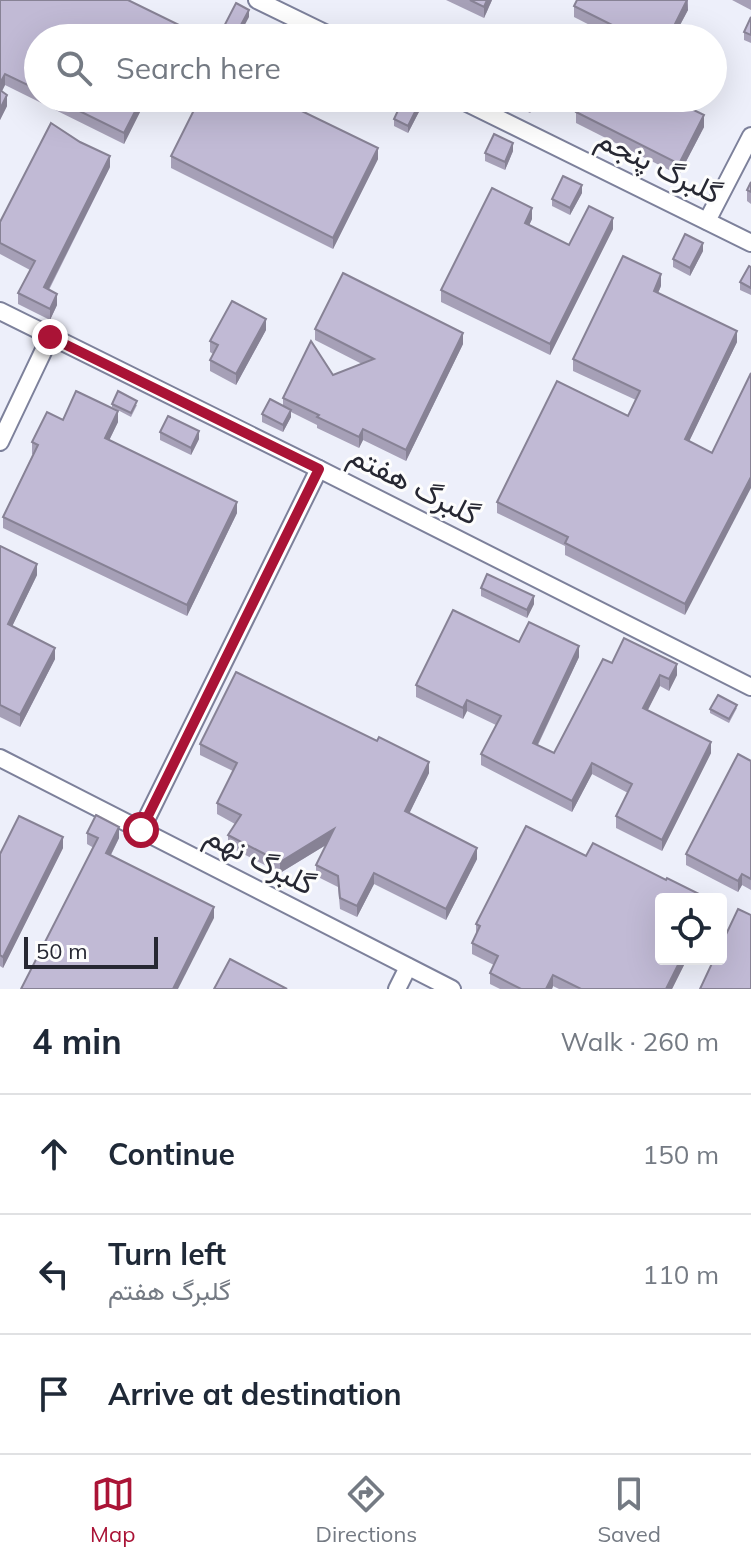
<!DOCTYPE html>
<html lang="en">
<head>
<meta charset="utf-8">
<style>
  body { margin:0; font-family:Mulish,Vazirmatn,sans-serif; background:#f6f6f7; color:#1f2937 }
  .controls { position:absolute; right:24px; bottom:24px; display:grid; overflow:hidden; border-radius:8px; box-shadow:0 8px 32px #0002 }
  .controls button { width:72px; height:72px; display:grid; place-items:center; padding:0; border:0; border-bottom:2px solid #e0e1e3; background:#fff; color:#1f2937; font:40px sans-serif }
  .scale { position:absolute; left:24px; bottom:20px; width:134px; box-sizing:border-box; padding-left:8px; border:4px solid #272833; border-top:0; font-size:22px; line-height:28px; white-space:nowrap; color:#272833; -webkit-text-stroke:6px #fdfdfd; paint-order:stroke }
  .stop { position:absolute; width:24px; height:24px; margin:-18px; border:6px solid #aa1336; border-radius:50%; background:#fff }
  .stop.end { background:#aa1336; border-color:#fff; box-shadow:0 2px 8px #0008 }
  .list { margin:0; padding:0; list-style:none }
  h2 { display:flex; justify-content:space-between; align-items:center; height:104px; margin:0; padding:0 32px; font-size:34px }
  h2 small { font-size:26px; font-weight:400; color:#747a83 }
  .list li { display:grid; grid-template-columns:52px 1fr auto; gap:24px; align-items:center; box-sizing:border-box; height:120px; padding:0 32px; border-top:2px solid #e0e1e3 }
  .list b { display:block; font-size:30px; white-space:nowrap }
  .list p { margin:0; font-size:26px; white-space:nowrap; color:#747a83 }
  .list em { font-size:26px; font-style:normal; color:#747a83 }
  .icon { flex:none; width:44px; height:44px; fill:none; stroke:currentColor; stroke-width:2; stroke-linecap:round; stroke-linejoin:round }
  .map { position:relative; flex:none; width:751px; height:989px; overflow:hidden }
  .search { position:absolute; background:#fff; box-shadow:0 8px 32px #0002; left:24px; right:24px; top:24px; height:88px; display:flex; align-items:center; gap:20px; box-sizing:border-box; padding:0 28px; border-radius:44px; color:#747a83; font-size:30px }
  .sheet { height:464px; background:#fff }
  nav { display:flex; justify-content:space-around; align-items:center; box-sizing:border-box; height:112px; border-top:2px solid #e0e1e3; background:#fff; font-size:22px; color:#747a83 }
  nav a { display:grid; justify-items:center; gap:4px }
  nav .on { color:#aa1336 }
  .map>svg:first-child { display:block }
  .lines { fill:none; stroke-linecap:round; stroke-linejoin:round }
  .minor-casing { stroke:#7d819b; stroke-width:20 }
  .minor { stroke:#fff; stroke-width:16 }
  .wall { fill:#a6a0b7 }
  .shaded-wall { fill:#878295 }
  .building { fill:#c1bad5; stroke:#878295; stroke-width:2 }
  .route { stroke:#aa1336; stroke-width:10 }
  .labels { text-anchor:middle; stroke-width:6; stroke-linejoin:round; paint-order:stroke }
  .street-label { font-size:30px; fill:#272833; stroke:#fdfdfd }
</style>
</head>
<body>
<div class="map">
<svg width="751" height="989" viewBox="0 0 751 989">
  <rect width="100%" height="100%" fill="#edeffa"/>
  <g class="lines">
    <defs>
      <g id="minor">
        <path d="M257,0L335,38"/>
        <path d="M457,98L751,243"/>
        <path d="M707,221L751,136"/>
        <path d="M0,311L319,469L751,687"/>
        <path d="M0,442L50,337"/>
        <path d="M0,758L452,989"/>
        <path d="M141,830L319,469"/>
        <path d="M397,989L408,967"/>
      </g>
    </defs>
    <use href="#minor" class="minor-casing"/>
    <use href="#minor" class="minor"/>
  </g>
  <g class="wall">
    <path d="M0,0L179,36L38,38V98H147L124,144L5,85L2,91L7,106L0,120Z"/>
    <path d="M446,0H492L484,18Z"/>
    <path d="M688,0V10L673,38H615L574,17V6Z"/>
    <path d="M732,0H751V10Z"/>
    <path d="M751,17V43L744,40V32Z"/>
    <path d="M390,98L423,104L408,133L394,126V119L398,110L390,106Z"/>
    <path d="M499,98H535V103L530,113Z"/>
    <path d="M576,112L704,127L679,175L576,123Z"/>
    <path d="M513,151L505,170L485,161V153Z"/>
    <path d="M171,156L378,159L333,249L171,168Z"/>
    <path d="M110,167L49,290L57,305L50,320L18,304V293L30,270L0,254V222Z"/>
    <path d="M751,182V204L747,201V190Z"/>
    <path d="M582,193L570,215L552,206V199Z"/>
    <path d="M532,219L529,225L569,245L613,229L550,355L441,302V290Z"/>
    <path d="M703,251L690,276L673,267V259Z"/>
    <path d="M751,267V295L740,290V282Z"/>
    <path d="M661,286L658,293L737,342L689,441L685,615L565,555V546L497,513V502L628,416L636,400L573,371V359Z"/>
    <path d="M315,329L463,344L406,461L363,440L359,448L317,428V425L291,412V417L283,432L262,422V414L283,406V398L333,375L362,364L315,340Z"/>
    <path d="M266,330L236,385L210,371V360L213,354L210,352V341Z"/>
    <path d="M112,404L137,405L131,417L112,407Z"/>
    <path d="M63,420L118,422L109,440L237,513L187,616L3,528V517L33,454H32V442Z"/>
    <path d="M160,432L199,439L191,455L160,440Z"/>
    <path d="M0,546L37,575L12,626L55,659L20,727L0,717Z"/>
    <path d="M481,588L534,604L527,618L481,596Z"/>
    <path d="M519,642L579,657L538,745L554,753L612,663L677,675L669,691L660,686L648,710L711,753L662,851L616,828V816L628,793L592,774L572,812L481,765V754L496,725L467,711L463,719L416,697V685Z"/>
    <path d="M737,708L729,723L710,713V709Z"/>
    <path d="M200,744L429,773L409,814L477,859L446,920L374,884L357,917L340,909L338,887L316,876V865L326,845L280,873L228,846V835L235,824L217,814V803L233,771L200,755Z"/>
    <path d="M751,761V890L742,885L738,892L686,865V854Z"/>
    <path d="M87,833L119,838L111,855L214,918L87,844Z"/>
    <path d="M63,848L3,968L0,966V854Z"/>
    <path d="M476,924L661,959H687L672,989H559L553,986L552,989H500L490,984V973L494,965L472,954V943L476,935Z"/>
  </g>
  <g class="shaded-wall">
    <path d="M487,0H492L484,18V7Z"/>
    <path d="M687,0L688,10L673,38H668Z"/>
    <path d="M249,10V17L238,38H234Z"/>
    <path d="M179,25V36L178,38H172Z"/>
    <path d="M5,74V85L0,95V83Z"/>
    <path d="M7,95V106L0,120V109Z"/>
    <path d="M142,98H147L124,144V133Z"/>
    <path d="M423,98V104L408,133V126Z"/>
    <path d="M534,98H535V103L530,113V106Z"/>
    <path d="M704,115V127L679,175V164Z"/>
    <path d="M513,143V151L505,170V162Z"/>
    <path d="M378,148V159L333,249V238Z"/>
    <path d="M110,156V167L44,298V287Z"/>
    <path d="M582,185V193L570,215V208Z"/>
    <path d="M532,208V219L525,234V223Z"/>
    <path d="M613,218V229L550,355V344Z"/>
    <path d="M703,243V251L690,276V268Z"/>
    <path d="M661,274V286L654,302V291Z"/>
    <path d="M57,294V305L50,320V309Z"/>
    <path d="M266,319V330L236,385V374Z"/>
    <path d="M737,331V342L685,450V439Z"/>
    <path d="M463,333V344L406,461V450Z"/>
    <path d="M291,410V417L283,432V425Z"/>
    <path d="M118,411V422L105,449V438Z"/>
    <path d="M363,429V440L359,448V437Z"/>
    <path d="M199,431V439L191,455V448Z"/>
    <path d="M751,477V488L685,615V604Z"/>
    <path d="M237,502V513L187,616V605Z"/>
    <path d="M37,564V575L8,635V624Z"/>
    <path d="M534,596V604L527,618V610Z"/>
    <path d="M579,646V657L533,754V743Z"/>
    <path d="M55,648V659L20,727V715Z"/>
    <path d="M677,664V675L669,691V679Z"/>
    <path d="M660,675V686L643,719V708Z"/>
    <path d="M467,700V711L463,719V708Z"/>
    <path d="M711,742V753L662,851V840Z"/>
    <path d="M429,762V773L405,822V811Z"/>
    <path d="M592,763V774L572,812V801Z"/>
    <path d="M119,827V838L106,864V853Z"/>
    <path d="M334,829V840L280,873V862Z"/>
    <path d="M63,837V848L3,968V957Z"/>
    <path d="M477,848V859L446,920V909Z"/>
    <path d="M374,873V884L357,917V906Z"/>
    <path d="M742,874V885L738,892V881Z"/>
    <path d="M214,907V918L178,989H173Z"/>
    <path d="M681,959H687L672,989H666Z"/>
    <path d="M553,975V986L552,989H546Z"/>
  </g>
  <g class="building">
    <path d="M0,0H128L179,25L172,38H38V90L5,74L0,83Z"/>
    <path d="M470,0H487L484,7Z"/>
    <path d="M577,0H687L668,38H638L574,6Z"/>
    <path d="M236,3L249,10L234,38H218Z"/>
    <path d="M751,17V35L744,32Z"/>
    <path d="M535,26L557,37V38H528Z"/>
    <path d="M0,90L7,95L0,109Z"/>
    <path d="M53,98H142L124,133Z"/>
    <path d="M200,98H275L378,148L333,238L171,156Z"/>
    <path d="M390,98H422L408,126L394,119L401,104Z"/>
    <path d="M514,98H534L530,106Z"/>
    <path d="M583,98H669L704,115L679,164L576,112Z"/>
    <path d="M51,123L80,142L110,156L44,287L57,294L50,309L18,293L35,261L0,243V222Z"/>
    <path d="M494,134L513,143L505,162L485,153Z"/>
    <path d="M563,176L582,185L570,208L552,199Z"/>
    <path d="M751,182V192L747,190Z"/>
    <path d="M492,188L532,208L525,223L569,245L589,206L613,218L550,344L441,290Z"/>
    <path d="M685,234L703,243L690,268L673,259Z"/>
    <path d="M623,256L661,274L654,291L737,331L685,439L712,453L751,373V477L685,604L565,543L568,537L497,502L557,381L628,416L640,391L573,359Z"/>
    <path d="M749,266L751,267V288L740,282Z"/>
    <path d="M343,273L463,333L406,450L363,429L359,437L317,417L319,415L283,398L311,341L333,375L374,359L315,329Z"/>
    <path d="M232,301L266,319L236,374L210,360L218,345L210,341Z"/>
    <path d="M76,391L118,411L105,438L237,502L187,605L3,517L38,445L32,442L47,412L63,420Z"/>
    <path d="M118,391L137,401L131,413L112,404Z"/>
    <path d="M270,399L291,410L283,425L262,414Z"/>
    <path d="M168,416L199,431L191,448L160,432Z"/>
    <path d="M0,546L37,564L8,624L55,648L20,715L0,705Z"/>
    <path d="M487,574L534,596L527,610L481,588Z"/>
    <path d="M453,610L519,642L529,622L579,646L533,743L554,753L603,659L612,663L624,638L677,664L669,679L660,675L643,708L711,742L662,840L616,816L632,784L592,763L572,801L481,754L501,716L467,700L463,708L416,685Z"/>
    <path d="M236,672L377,741L379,737L429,762L405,811L477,848L446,909L374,873L357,906L340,898L338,876L316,865L334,829L280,862L228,835L241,815L217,803L237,763L200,744Z"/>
    <path d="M718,695L737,705L729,719L710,709Z"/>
    <path d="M738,754L751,761V879L742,874L738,881L686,854Z"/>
    <path d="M96,815L119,827L106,853L214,907L173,989H21L98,838L87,833Z"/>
    <path d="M19,816L63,837L3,957L0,955V854Z"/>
    <path d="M526,826L586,856L593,843L666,880L667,878L709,899H661V959H681L666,989H581L553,975L546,989H521L490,973L498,956L472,943L480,926L476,924Z"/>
    <path d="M738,909L751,915V989H700L714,959H721V945Z"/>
    <path d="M230,959L287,989H214Z"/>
  </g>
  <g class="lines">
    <path class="route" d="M50,337L319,469L141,830"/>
  </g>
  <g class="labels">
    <g class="street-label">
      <text transform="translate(659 166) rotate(26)" y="10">گلبرگ پنجم</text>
      <text transform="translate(414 485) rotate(27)" y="10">گلبرگ هفتم</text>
      <text transform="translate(260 860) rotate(27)" y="10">گلبرگ نهم</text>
    </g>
  </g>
</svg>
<div class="controls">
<button><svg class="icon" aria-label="locate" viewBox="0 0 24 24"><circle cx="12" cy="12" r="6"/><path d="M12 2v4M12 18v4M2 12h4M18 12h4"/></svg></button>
</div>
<div class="scale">50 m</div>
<div class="stop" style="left:141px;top:830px"></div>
<div class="stop end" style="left:50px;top:337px"></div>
<div class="search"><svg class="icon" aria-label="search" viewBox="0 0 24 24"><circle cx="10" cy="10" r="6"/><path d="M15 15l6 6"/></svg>Search here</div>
</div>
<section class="sheet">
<h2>4 min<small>Walk · 260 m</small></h2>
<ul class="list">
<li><svg class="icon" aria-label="ahead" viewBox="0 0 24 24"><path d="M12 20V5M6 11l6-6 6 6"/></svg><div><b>Continue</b></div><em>150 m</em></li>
<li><svg class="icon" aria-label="left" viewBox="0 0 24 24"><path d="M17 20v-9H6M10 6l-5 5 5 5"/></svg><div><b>Turn left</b><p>گلبرگ هفتم</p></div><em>110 m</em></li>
<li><svg class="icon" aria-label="arrive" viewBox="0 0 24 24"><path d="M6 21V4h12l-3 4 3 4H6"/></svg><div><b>Arrive at destination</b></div></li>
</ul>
</section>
<nav>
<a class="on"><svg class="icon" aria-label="map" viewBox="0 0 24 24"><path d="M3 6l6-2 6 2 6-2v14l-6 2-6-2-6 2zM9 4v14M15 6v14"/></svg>Map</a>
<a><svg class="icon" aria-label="directions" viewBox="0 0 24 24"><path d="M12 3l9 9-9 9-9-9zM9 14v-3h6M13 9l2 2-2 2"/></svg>Directions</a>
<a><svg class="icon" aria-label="saved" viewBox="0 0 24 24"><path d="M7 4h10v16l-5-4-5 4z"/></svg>Saved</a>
</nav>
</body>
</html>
